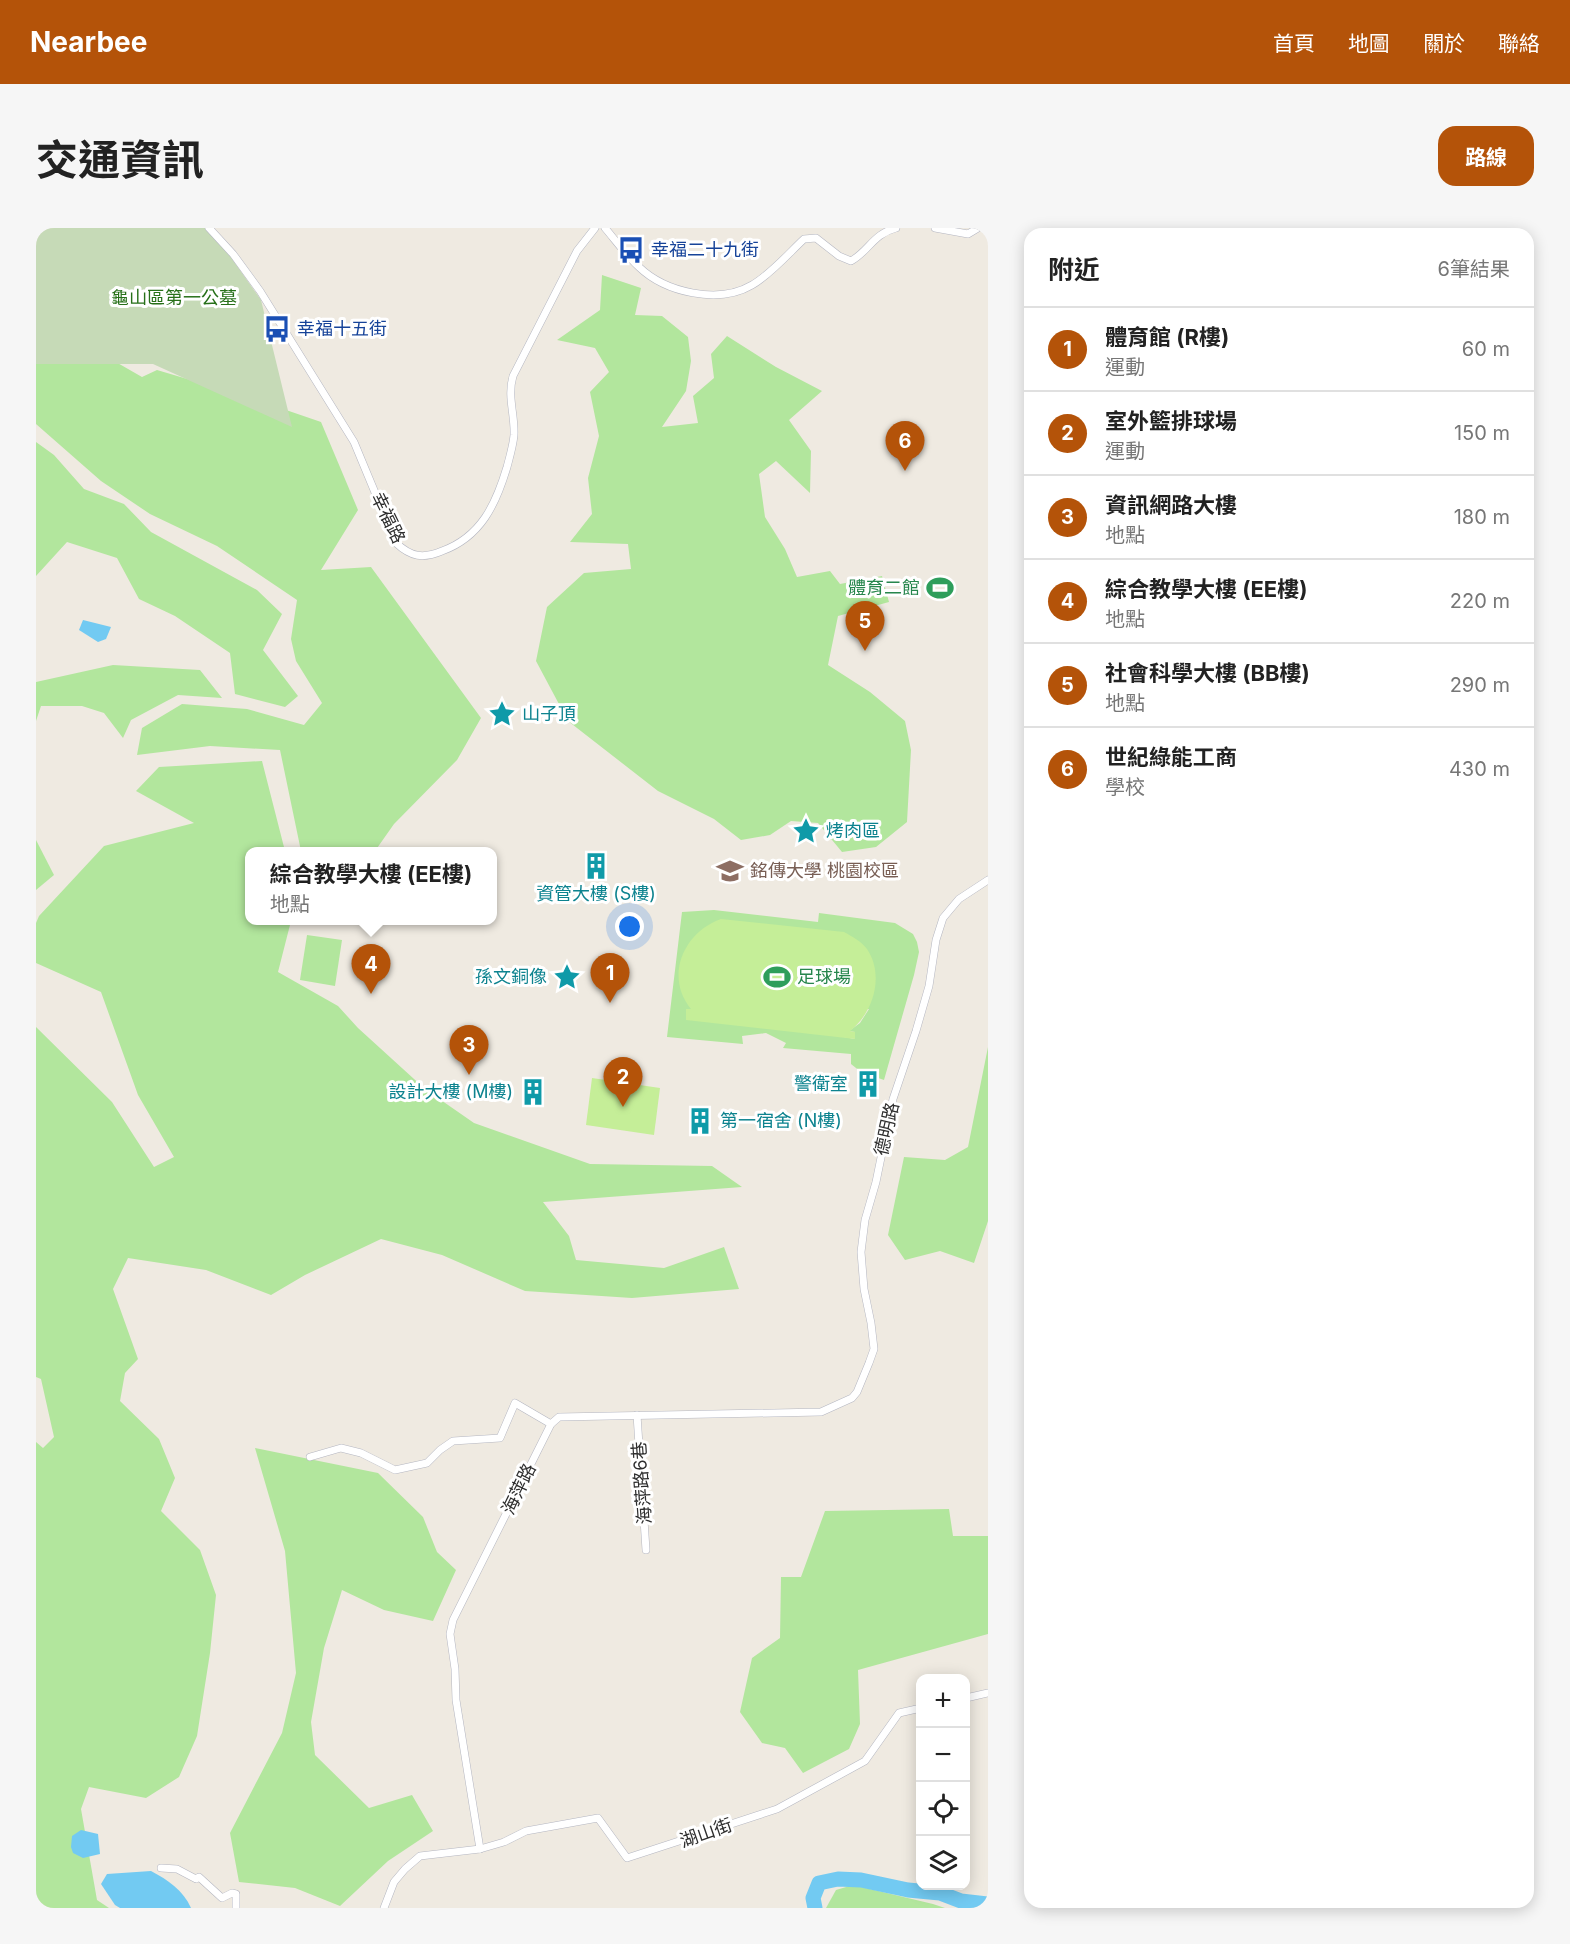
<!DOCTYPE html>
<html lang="zh-TW">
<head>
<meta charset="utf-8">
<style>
  body { margin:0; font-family:Inter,"Noto Sans TC",sans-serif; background:#f6f6f6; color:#222 }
  .controls { position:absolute; right:18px; bottom:18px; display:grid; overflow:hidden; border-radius:12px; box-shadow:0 3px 15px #0003 }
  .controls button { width:54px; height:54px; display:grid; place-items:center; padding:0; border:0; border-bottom:2px solid #e0e0e0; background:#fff; color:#222; font:30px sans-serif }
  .you { position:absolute; left:594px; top:699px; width:21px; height:21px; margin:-15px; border:4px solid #fff; border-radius:50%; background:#1a73e8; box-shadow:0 0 0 9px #1a73e833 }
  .badge { display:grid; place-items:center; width:39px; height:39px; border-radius:50%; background:#b45309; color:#fff; font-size:20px; font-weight:700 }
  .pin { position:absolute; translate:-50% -50px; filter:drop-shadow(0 2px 3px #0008) }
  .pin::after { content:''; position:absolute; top:32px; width:21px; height:18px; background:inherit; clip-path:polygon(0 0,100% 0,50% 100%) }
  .popup { position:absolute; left:209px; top:619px; width:252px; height:78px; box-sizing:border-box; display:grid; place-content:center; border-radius:12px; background:#fff; filter:drop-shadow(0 2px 4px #0005); font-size:20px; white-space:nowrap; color:#767676 }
  .popup b { font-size:22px; color:#222 }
  .popup::after { content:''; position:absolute; left:50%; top:100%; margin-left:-12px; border:12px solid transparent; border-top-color:#fff }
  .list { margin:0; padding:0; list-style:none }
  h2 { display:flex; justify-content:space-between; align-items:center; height:78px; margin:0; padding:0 24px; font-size:26px }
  h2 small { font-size:20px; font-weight:400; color:#767676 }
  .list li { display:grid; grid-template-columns:39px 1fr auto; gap:18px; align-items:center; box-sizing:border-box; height:84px; padding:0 24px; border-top:2px solid #e0e0e0 }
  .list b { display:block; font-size:22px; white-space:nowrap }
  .list p { margin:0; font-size:20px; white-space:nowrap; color:#767676 }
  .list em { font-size:20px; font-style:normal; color:#767676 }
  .icon { flex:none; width:33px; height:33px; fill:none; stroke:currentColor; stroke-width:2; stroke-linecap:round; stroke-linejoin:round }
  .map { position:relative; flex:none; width:952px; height:1680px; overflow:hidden; border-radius:18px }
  header { display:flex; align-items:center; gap:36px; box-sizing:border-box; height:84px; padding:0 30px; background:#b45309; color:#fff }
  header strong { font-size:28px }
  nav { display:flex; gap:33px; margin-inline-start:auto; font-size:21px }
  .intro { display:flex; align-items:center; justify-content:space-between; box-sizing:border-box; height:144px; padding:0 36px }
  h1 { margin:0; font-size:42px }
  .button { padding:15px 27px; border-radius:18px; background:#b45309; color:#fff; font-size:21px; font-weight:700 }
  main { display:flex; gap:36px; padding:0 36px }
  aside { flex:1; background:#fff; border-radius:18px; box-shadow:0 3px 15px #0003 }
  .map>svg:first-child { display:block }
  .green { fill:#b2e69d; fill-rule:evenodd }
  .cemetery { fill:#c6dab7 }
  .pitch { fill:#c5ee98 }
  .water { fill:#72caf2 }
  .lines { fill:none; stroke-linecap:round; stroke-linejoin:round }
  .river { stroke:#72caf2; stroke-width:15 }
  .street-casing { stroke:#b4b6c1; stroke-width:8 }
  .street { stroke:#fff; stroke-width:7 }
  .labels { text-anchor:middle; stroke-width:6; stroke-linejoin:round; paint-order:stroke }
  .transit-label { font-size:18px; fill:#164399; stroke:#fff; text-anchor:start }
  .park-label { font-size:18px; fill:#277019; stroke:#fff }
  .street-label { font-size:18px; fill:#2e2e2e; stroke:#fff }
  .leisure-label { font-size:18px; fill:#27864d; stroke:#fff; text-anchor:end }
  .culture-label { font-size:18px; fill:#0d838f; stroke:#fff; text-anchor:start }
  .education-label { font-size:18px; fill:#785e54; stroke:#fff; text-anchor:start }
</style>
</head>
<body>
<header>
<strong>Nearbee</strong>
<nav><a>首頁</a><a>地圖</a><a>關於</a><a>聯絡</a></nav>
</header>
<div class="intro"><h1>交通資訊</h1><a class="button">路線</a></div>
<main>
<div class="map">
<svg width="952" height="1680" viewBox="0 0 952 1680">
  <rect width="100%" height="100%" fill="#efeae1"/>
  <g class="green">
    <path d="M566,47L605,60L599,87L626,88L652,109L655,133L650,163L626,199L662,195L657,168L678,150L675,126L691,108L740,139L786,163L753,192L775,223L774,265L740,233L723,246L729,289L749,321L761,349L794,343L804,356L846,348L853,374L802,388L792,437L834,464L869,493L875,522L871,594L840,619L806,624L782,595L755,593L734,607L705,612L678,591L622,563L532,493L500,433L511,379L548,345L595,341L592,316L534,314L556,286L552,250L563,208L554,164L573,144L559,120L521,112L564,82Z"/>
    <path d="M0,119L59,122L106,149L121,142L212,169L285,194L322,282L285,342L335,339L445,490L421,532L358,596L339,623H265L244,522L174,518L101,527L106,500L146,476L211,481L268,497L286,475L260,433L255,411L261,372L181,318L114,286L65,253L0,196Z"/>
    <path d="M0,214L18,227L48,261L88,276L115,304L221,362L246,386L227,422L262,468L249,479L199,466L194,425L139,388L103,371L81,330L31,314L0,348Z"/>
    <path d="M77,437L164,442L186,470L142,467L95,492L87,510L68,485L46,478H5L0,493V454Z"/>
    <path d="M226,533L249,623L214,624V692L255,693L242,744L302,778L322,800L389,861L438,895L554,936L676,938L706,959L507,974L533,1008L540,1032L628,1040L688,1019L703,1061L596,1070L489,1063L406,1027L345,1011L269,1047L235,1067L170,1042L92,1030L77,1061L102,1131L89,1145L84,1173L123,1211L139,1250L125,1283L164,1322L180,1367L174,1425L161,1508L143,1549L110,1570L53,1559L45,1581L61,1672L73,1680H0V1214L7,1220L18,1209L5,1151L0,1149V799L76,874L118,939L138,929L102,867L65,764L0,735V695L3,688L68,618L158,595L100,563L123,539Z"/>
    <path d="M0,612L18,647L0,662Z"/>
    <path d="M678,682L782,694L783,685L859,695L877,706L881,714L883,724L878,747L848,852L825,844L815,836V826L747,820L750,815L730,805L706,808L707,816L631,809L646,684ZM833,781L824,795L813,803L819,804V811L655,782Z"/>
    <path d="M271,707L306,712L299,758L264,752Z"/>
    <path d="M952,819V993L938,1035L904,1023L869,1032L852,1007L868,929L909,932L932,919Z"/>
    <path d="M219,1220L342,1245L387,1289L401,1324L420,1342L397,1393L348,1382L306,1362L288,1420L275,1494L279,1527L333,1580L376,1567L397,1603L352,1633L304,1678L259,1660L203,1654L194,1605L246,1505L260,1445L249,1323Z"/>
    <path d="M913,1281L917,1308H952V1406L822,1442L824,1496L813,1521L767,1545L749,1520L726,1515L704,1484L716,1430L744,1410L745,1349H765L789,1283Z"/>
    <path d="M817,1657L897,1676L909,1680H790L800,1662Z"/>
  </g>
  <path class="cemetery" d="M0,0H169L194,28L225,72L256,199L117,136H0Z"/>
  <g class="pitch">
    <path d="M685,691L808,704C817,709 825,713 831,721C849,748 837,785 814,803L819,804V811L650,792V781H655C628,748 648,704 685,691Z"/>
    <path d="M556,850L624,860L618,907L550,897Z"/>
  </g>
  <g class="water">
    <path d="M47,392L75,399L70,411L62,414L43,402Z"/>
    <path d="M45,1602L62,1606L64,1626L47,1630L37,1625L35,1619L36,1608Z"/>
    <path d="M115,1643C132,1652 147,1662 155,1680H84L79,1677L65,1656L71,1646Z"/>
  </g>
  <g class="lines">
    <path class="river" d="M779,1680L777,1670L783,1655L802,1651L825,1652L872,1662L904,1665L925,1673L952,1676"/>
    <defs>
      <g id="street">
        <path d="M173,0L197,26L224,63L318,214L360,315C375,329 387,331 406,323C445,309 460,276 471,239C474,228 477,218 478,207C479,186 471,169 477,148L541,23L559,0"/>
        <path d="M569,0C580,13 590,27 603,39C629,64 682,77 716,57C734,47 753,25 768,11L780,10L803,28L815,33C833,23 837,6 860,0"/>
        <path d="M899,0L932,6L942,0"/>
        <path d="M601,1187L610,1322"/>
        <path d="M274,1229L305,1220L325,1225L359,1242L391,1235L404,1222L417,1213L464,1210L479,1175L515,1196"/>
        <path d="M930,1470L952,1465"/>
        <path d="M444,1621L420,1472L419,1441L414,1406L417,1392L515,1196L523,1189L785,1184L816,1170L821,1164L833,1135L838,1121L835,1095L828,1061L825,1024L829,992L840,954L857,871L880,803L893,758L900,712L907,690L923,671L952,652"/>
        <path d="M125,1640L141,1641L160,1651L163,1649L186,1670L196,1665L200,1666V1680"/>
        <path d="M348,1680L358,1654L369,1641L384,1628L444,1621L468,1614L490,1603L562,1590L591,1630L741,1581L829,1533L863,1485L885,1480"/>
      </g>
    </defs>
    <use href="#street" class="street-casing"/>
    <use href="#street" class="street"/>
  </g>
  <defs>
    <symbol id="bus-bare" viewBox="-9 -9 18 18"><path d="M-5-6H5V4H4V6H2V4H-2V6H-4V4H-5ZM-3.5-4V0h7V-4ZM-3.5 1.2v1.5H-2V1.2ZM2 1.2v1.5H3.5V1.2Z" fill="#1a4fb4" stroke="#fff" stroke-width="2.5" paint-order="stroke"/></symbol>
    <symbol id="stadium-bare" viewBox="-9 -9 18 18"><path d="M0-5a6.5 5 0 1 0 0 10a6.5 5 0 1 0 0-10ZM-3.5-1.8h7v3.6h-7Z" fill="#2e9e5b" stroke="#fff" stroke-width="2.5" paint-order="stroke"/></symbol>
    <symbol id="sight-bare" viewBox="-9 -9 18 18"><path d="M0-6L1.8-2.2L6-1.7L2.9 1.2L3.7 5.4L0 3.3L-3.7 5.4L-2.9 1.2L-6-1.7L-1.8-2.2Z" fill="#0f9aa8" stroke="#fff" stroke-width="2.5" paint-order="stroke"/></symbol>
    <symbol id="building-bare" viewBox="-9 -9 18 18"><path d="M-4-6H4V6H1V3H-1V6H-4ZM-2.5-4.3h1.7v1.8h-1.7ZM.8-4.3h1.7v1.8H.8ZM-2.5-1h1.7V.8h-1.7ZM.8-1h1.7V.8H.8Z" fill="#0f9aa8" stroke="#fff" stroke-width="2.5" paint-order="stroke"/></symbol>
    <symbol id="university-bare" viewBox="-9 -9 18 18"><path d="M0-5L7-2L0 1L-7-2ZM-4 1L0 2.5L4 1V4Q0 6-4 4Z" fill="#8d6e63" stroke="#fff" stroke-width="2.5" paint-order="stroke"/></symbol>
  </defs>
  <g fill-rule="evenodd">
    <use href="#bus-bare" x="576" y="3" width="38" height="38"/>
    <use href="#bus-bare" x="222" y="82" width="38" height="38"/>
    <use href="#stadium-bare" x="885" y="341" width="38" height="38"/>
    <use href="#sight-bare" x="447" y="467" width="38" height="38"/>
    <use href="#sight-bare" x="751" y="584" width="38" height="38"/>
    <use href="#building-bare" x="541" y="619" width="38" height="38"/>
    <use href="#university-bare" x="675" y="624" width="38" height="38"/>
    <use href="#sight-bare" x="512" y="730" width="38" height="38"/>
    <use href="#stadium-bare" x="722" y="730" width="38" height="38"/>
    <use href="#building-bare" x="813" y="837" width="38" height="38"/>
    <use href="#building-bare" x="478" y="845" width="38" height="38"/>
    <use href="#building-bare" x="645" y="874" width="38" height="38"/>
  </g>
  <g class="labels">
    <g class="transit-label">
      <text x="615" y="28">幸福二十九街</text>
      <text x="261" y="107">幸福十五街</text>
    </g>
    <g class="park-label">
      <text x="138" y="76">龜山區第一公墓</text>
    </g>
    <g class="street-label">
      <text transform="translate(352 290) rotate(64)" y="6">幸福路</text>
      <text transform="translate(851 901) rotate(-77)" y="6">德明路</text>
      <text transform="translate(606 1255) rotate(-94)" y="6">海萍路6巷</text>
      <text transform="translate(483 1261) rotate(-64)" y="6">海萍路</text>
      <text transform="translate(670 1605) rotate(-19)" y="6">湖山街</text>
    </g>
    <g class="leisure-label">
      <text x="884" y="366">體育二館</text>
      <text x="761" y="755" text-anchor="start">足球場</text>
    </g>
    <g class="culture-label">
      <text x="486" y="492">山子頂</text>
      <text x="790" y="609">烤肉區</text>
      <text x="560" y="672" text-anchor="middle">資管大樓 (S樓)</text>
      <text x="511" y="755" text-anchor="end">孫文銅像</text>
      <text x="812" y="862" text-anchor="end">警衛室</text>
      <text x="477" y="870" text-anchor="end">設計大樓 (M樓)</text>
      <text x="684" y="899">第一宿舍 (N樓)</text>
    </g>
    <g class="education-label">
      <text x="714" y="649">銘傳大學 桃園校區</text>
    </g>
  </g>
</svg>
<div class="controls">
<button>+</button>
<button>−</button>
<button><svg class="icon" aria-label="locate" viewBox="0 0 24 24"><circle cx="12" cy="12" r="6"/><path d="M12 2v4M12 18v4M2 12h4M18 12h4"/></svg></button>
<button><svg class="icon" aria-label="layers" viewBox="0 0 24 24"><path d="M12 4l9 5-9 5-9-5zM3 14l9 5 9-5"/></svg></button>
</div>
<div class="you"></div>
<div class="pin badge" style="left:574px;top:775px">1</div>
<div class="pin badge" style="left:587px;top:879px">2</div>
<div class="pin badge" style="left:433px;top:847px">3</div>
<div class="pin badge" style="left:335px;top:766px">4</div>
<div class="popup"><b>綜合教學大樓 (EE樓)</b>地點</div>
<div class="pin badge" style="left:829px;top:423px">5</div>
<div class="pin badge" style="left:869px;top:243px">6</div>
</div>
<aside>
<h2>附近<small>6筆結果</small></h2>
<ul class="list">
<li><span class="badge">1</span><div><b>體育館 (R樓)</b><p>運動</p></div><em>60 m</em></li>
<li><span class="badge">2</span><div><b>室外籃排球場</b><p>運動</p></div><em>150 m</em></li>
<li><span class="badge">3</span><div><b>資訊網路大樓</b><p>地點</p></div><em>180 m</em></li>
<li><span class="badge">4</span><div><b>綜合教學大樓 (EE樓)</b><p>地點</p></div><em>220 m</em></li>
<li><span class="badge">5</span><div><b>社會科學大樓 (BB樓)</b><p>地點</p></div><em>290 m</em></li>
<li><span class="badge">6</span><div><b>世紀綠能工商</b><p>學校</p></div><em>430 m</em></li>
</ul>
</aside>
</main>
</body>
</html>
